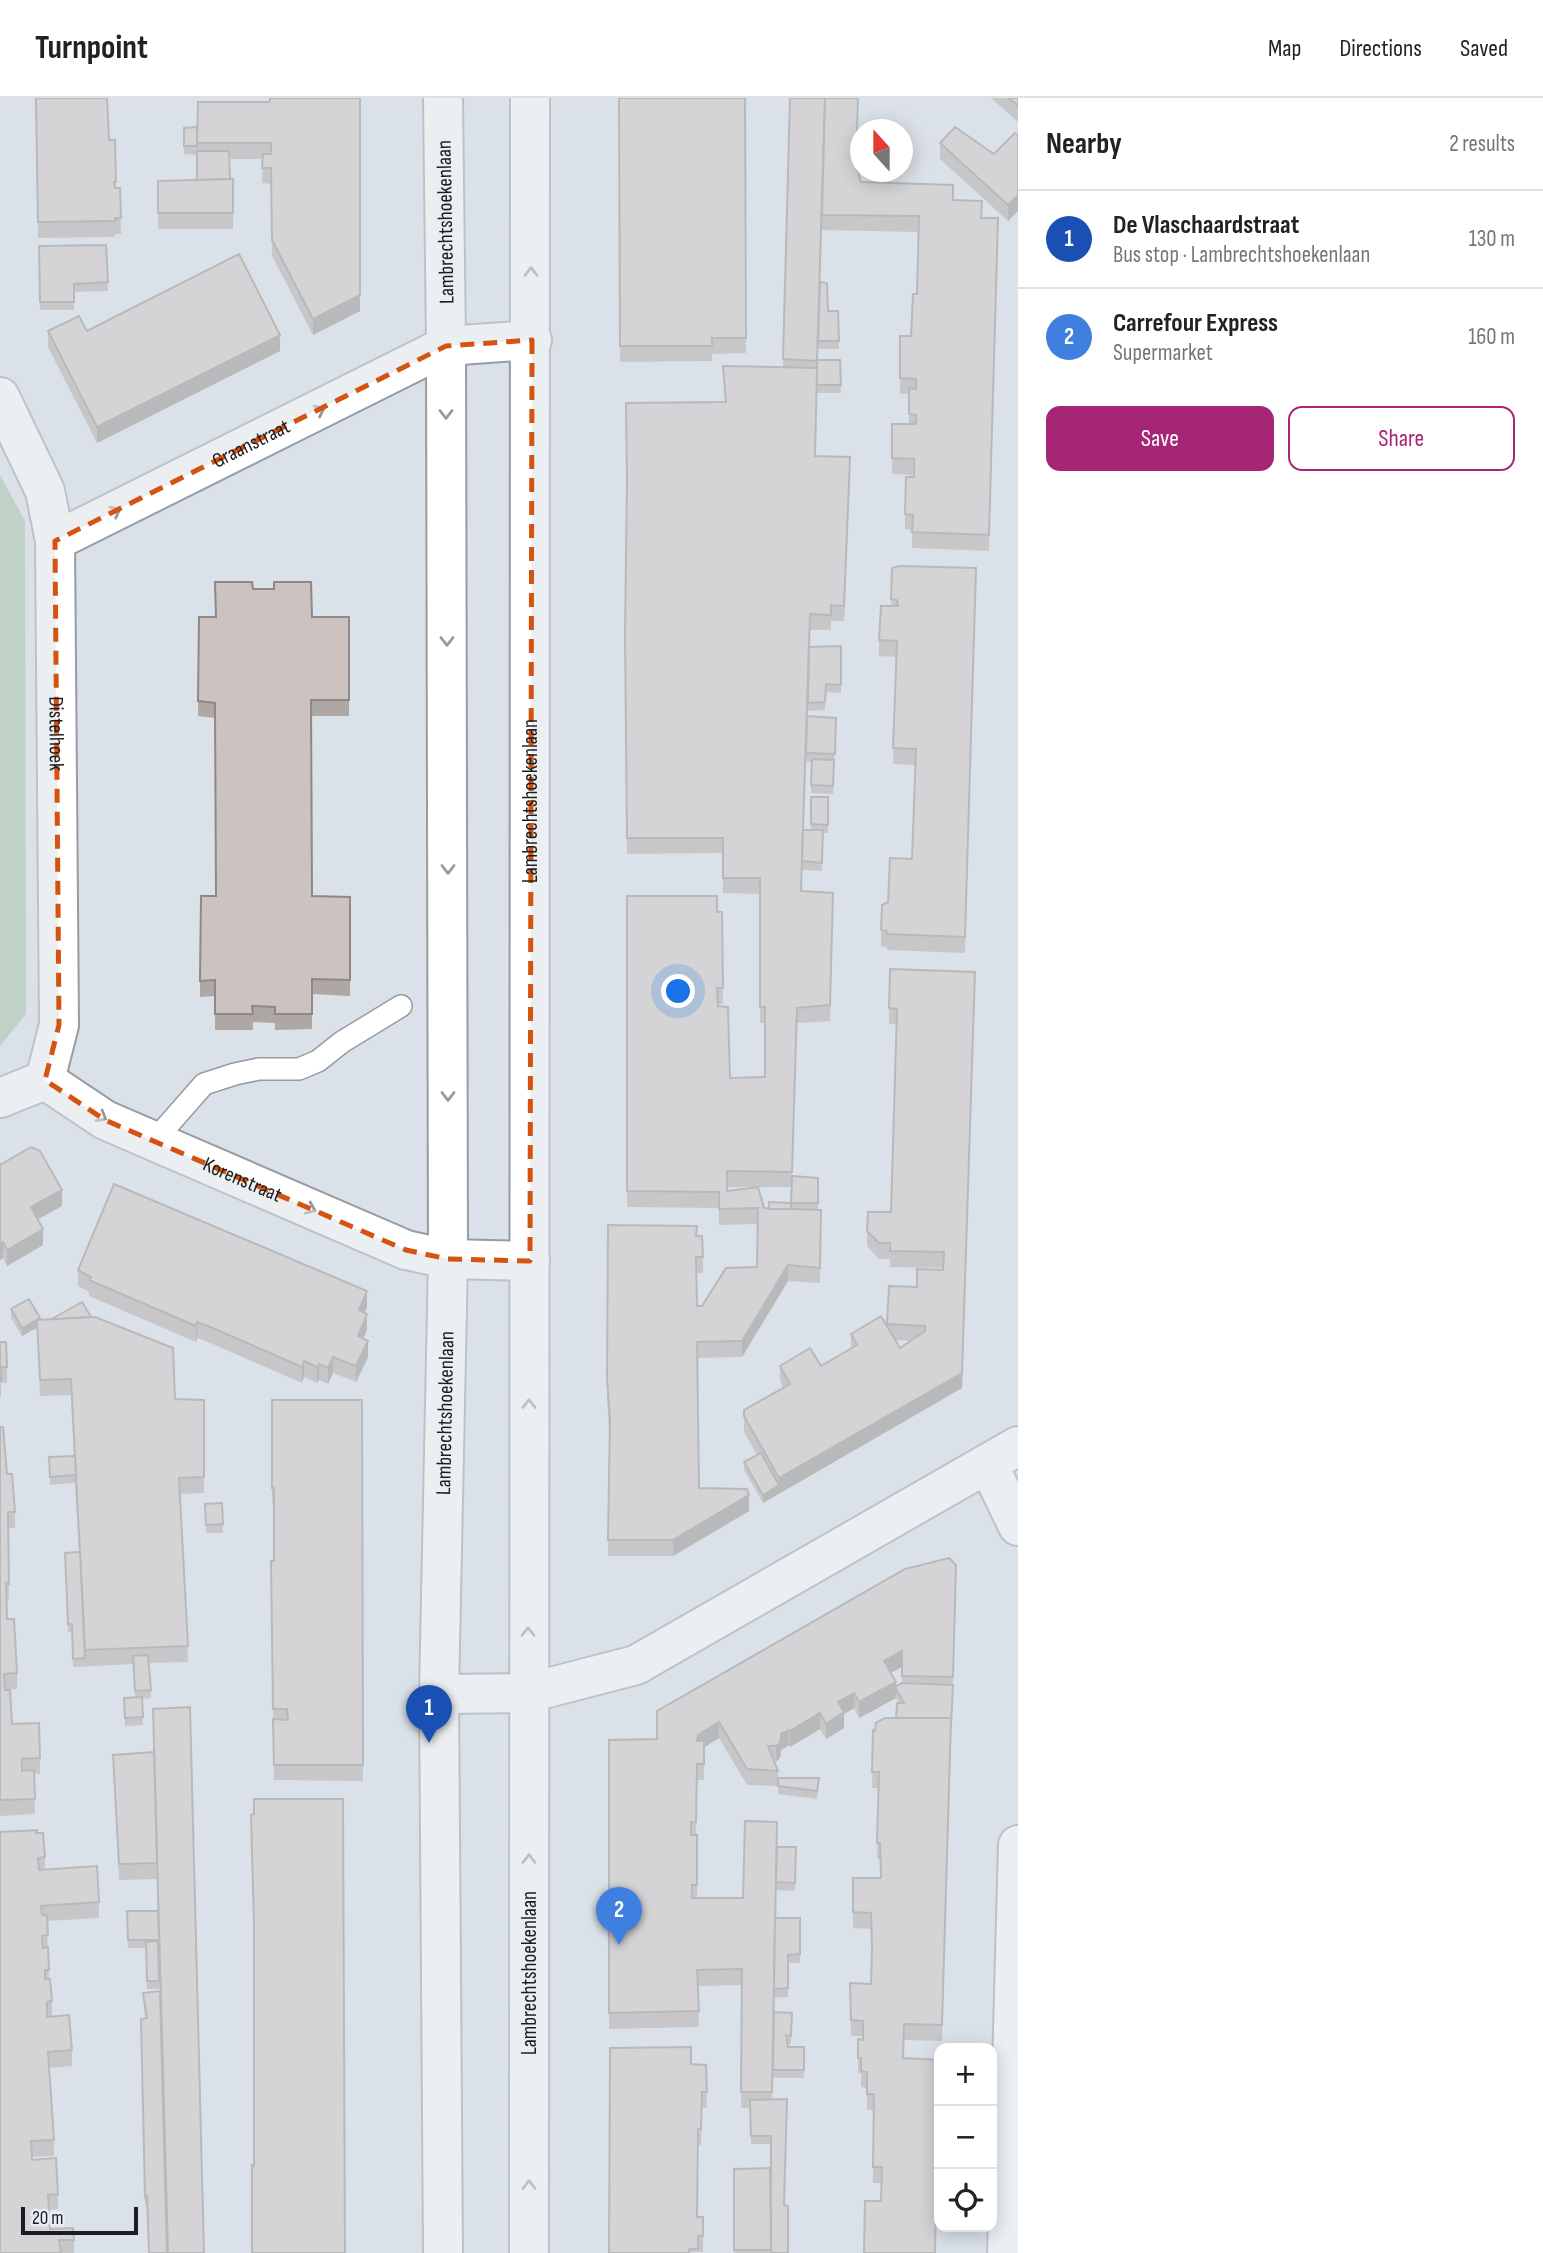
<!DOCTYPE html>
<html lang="en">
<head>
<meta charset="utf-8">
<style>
  body { margin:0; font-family:"Sofia Sans Condensed",sans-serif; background:#f2f2f2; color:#222 }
  .controls { position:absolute; right:21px; bottom:21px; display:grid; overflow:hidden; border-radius:14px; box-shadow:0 4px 18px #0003 }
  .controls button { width:63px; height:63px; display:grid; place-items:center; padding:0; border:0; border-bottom:2px solid #e0e0e0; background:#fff; color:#222; font:35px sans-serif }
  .compass { position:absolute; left:850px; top:21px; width:63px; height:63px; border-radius:50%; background:#fff; box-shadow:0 4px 18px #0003; rotate:339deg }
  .scale { position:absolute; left:21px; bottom:18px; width:117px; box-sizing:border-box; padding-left:7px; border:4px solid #1b1d20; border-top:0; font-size:19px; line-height:24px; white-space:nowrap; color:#1b1d20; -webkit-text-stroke:5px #e8eef6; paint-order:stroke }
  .you { position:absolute; left:679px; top:894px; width:24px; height:24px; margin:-18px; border:5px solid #fff; border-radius:50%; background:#1a73e8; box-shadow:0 0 0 10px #1a73e833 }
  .badge { display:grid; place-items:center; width:46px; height:46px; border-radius:50%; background:#a62574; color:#fff; font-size:23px; font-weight:700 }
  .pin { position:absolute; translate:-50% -58px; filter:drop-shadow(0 2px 4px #0008) }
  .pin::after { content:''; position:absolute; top:37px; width:24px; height:21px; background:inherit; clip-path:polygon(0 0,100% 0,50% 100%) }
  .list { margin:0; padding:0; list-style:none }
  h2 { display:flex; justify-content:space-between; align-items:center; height:91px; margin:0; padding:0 28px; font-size:30px }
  h2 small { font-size:23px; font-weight:400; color:#767676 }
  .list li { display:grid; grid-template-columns:46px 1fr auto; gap:21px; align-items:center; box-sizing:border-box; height:98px; padding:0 28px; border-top:2px solid #e0e0e0 }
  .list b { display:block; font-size:26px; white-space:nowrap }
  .list p { margin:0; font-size:23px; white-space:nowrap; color:#767676 }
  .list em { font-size:23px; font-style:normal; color:#767676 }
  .actions { display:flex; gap:14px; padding:21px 28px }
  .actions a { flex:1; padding:16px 0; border:2px solid #a62574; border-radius:14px; text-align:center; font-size:24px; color:#a62574 }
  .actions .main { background:#a62574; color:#fff }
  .icon { flex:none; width:38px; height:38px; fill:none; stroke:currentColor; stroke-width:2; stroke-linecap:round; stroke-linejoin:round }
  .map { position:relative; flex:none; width:1018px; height:2155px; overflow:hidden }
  header { display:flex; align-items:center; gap:42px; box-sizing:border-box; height:98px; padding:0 35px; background:#fff; border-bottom:2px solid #e0e0e0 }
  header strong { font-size:33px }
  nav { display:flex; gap:38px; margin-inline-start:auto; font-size:24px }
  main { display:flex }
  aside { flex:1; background:#fff }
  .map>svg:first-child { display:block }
  .green { fill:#a1bea0 }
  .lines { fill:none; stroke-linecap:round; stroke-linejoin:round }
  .service-casing { stroke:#979ca3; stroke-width:24 }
  .minor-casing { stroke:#979ca3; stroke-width:42 }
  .tertiary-casing { stroke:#979ca3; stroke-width:42 }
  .service { stroke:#fff; stroke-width:21 }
  .minor { stroke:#fff; stroke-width:38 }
  .tertiary { stroke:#fff; stroke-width:38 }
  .wall { fill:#afa7a4; fill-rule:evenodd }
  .shaded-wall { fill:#8f8886 }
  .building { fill:#ccc2bf; stroke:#8f8886; stroke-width:2 }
  .oneway { stroke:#98999b }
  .marked { fill:none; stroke:#d4530e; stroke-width:5; stroke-dasharray:14 9; stroke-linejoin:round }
  .labels { text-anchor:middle; stroke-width:5; stroke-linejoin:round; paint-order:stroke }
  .street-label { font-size:21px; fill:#1b1d20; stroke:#e8eef6 }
</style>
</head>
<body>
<header>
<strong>Turnpoint</strong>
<nav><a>Map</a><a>Directions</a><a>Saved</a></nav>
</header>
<main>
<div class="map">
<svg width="1018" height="2155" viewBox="0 0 1018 2155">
  <rect width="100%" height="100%" fill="#dbe1e8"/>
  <path class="green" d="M0,377L25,423L26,916L0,948Z"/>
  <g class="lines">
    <defs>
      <path id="service" d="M154,1043L204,986L235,976L259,971H299L318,963L342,944L401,908"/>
      <g id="minor">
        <path id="s1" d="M0,299L45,393L55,443L59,927L45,982"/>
        <path id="s2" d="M55,443L446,248L532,242"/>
        <path id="s3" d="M45,982L105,1022L406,1152L448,1161L530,1163"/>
        <path d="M0,1000L45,982"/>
        <path d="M988,1366L1018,1428"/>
        <path d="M439,1596L528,1595L636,1567L1018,1348"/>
        <path d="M1007,2155L1018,1747"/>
      </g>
      <g id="tertiary">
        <path id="s4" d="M443,2155L439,1596L448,1161L446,248L443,0"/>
        <path id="s5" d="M529,2155L530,0"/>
      </g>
    </defs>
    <use href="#service" class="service-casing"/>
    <use href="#minor" class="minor-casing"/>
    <use href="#tertiary" class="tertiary-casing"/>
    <use href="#service" class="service"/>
    <use href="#minor" class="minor"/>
    <use href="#tertiary" class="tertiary"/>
  </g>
  <g class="wall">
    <path d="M35,0L109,42H115L116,90H120L121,136H115V139L38,140Z"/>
    <path d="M619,0H745L746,255L712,256V263L620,264Z"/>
    <path d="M790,0L857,17L856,68L861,84L953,102L982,120H998L989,453L912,450V432L905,431V416L914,377L892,376V326H909V296H900V238H911L917,196L918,134L822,132L820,184L828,213H838L839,251H818V262H840L841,295H817V275L815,358L850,375L844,523H831V532H810L803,734L811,732V699H828V735H823L822,773L802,772L801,793L833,811L830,923L797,925L792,1078L818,1080V1112H821L820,1185L788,1183L742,1259L698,1260L699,1390L749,1413L673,1458H608L609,1333L607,1297L608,1127L696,1138L703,1159V1175H696L697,1208H702L757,1169L758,1126L719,1127V1110L627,1109V798L717,814L723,890V906H718L730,980L765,979V925H760V796L723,795V755L627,756L625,552L725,304L723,268L783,269ZM727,1089H792L791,1105L769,1111L764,1110L727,1093Z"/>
    <path d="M991,0H1018V24Z"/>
    <path d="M270,4L360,213L313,237L272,158L271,86L262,85L263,61H230V81H233V131H158V83L197,82V57L184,56V30L197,29Z"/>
    <path d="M1018,37L1008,123L940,61V45L994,56Z"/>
    <path d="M106,147L108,193L74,194V212H40L39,148Z"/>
    <path d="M48,233H87L280,253L97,345L48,249Z"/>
    <path d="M892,470H976L965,855L887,852V849L881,848V832L888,804L912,761L915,667L893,666L896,559L879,558V542L891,508Z"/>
    <path d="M253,491L312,519H349V618H311L312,798L350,799V898L312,896V931L275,932V925L253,924V932H215V898L200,899V883L216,798L215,620L198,618L199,519H215Z"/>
    <path d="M841,548V595L826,594L825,612L808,613V605Z"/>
    <path d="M807,618L836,620L833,696L811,695V664L806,663Z"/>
    <path d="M975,874L962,1290L763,1405L744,1372V1364L757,1357L744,1334V1312L783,1290L780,1283V1268H821L851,1251V1236L887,1228L889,1188L917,1189L943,1172V1170L890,1169V1161H879L867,1148V1133L891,1114L897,926H889V910ZM896,1242L910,1243L900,1250Z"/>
    <path d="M0,1067L62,1108L38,1121L43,1147L7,1168L3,1160L0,1162Z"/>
    <path d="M78,1172L367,1209L365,1214L367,1231L363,1241L368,1259L356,1284L333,1275L328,1286L319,1282L317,1285L304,1279L302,1285L208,1244L197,1240L196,1244L89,1198V1194L78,1188Z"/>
    <path d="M11,1211L40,1222L91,1219L175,1301L204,1302V1395L180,1396L188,1564L149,1565L151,1600L142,1601L143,1627L125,1628L124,1600L135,1599L133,1566L73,1569L72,1534H68L65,1455L79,1454L75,1385L50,1387L49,1367L74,1358L71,1297L40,1298L37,1230L22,1238L11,1220Z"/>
    <path d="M0,1244L7,1269V1285H1V1299H0Z"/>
    <path d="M272,1302H362L363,1683L274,1682L271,1463H274V1405H272Z"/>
    <path d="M0,1329L7,1376L15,1414V1430H8L9,1502L6,1501L7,1521L17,1575V1591L5,1592L12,1626L40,1660V1676H34L35,1716L0,1718Z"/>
    <path d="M222,1405L223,1435H206L205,1406Z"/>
    <path d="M956,1483L942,1943L904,1942L881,2103L882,2085H873V2012H867V1990L861,1989V1976L858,1975V1941L863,1942V1938H851L850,1885L871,1886L872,1858L871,1831L853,1830V1780H881L880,1761H877L879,1690H872L873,1632L875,1633L896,1620L899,1605L896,1600L859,1620L854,1610L844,1616V1630L826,1641L820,1631L790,1649L789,1647L781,1652L780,1660L775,1664L778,1673V1681L819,1688L817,1701L778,1696V1688L747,1687L719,1640L704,1649V1682H697L696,1737H697V1800H743L776,1778L796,1749L795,1793L776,1792L775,1820H800V1865H788V1899L774,1900L775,1853L774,1914L792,1915L791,1946H788V1949H804V1980H773V1979L772,2002L784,2107L788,2155L771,2046H751L750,2010H741L742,1887L698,1888L699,1929L609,1931V1642L657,1641ZM902,1569V1585L896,1588L891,1575Z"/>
    <path d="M190,1609L147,2106L145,2107L141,1921H145L143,1895L160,1893V1891H147L146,1850H128L127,1813H157V1781L119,1782L113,1657L153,1654V1611Z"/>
    <path d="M37,1735L45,1759V1772L99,1804V1820L47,1823L49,1881L52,1903V1918L72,1952V1968L49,1970L54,2042V2058L32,2059V2062L58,2096V2111L49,2112L50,2131L74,2142V2155H0Z"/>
    <path d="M691,1966L706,1967L707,2010H702L701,2047H698V2119H703V2154L609,2155Z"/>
    <path d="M770,2070L771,2155H734V2071Z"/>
  </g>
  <g class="shaded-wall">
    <path d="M1018,97V113L1008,123V107Z"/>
    <path d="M360,197V213L313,237V221Z"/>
    <path d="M280,237V253L97,345V329Z"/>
    <path d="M850,359V375L844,523V508Z"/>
    <path d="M975,889L962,1290L763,1405V1397L779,1387V1380L962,1275Z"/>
    <path d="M62,1092V1108L31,1125V1109Z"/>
    <path d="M43,1131V1147L7,1168V1152Z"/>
    <path d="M3,1144V1160L0,1162V1146Z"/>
    <path d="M788,1167V1183L742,1259V1243Z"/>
    <path d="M367,1193V1209L359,1228V1212Z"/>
    <path d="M367,1216V1231L358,1254V1238Z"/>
    <path d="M40,1220V1228L22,1238V1230Z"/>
    <path d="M197,1224V1240L196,1244V1228Z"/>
    <path d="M368,1243V1259L356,1284V1268Z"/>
    <path d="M333,1259V1275L328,1286V1270Z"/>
    <path d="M304,1263V1279L302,1285V1269Z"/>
    <path d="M319,1266V1282L317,1285V1269Z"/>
    <path d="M749,1397V1413L673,1458V1442Z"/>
    <path d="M902,1553V1569L884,1578V1563Z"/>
    <path d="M896,1584V1600L859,1620V1604Z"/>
    <path d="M854,1595V1610L844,1616V1630L826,1641V1626L838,1604Z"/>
    <path d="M820,1615V1631L790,1649V1633Z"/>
    <path d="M719,1624V1640L698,1653L697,1659L698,1637Z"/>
    <path d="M789,1632V1647L781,1652L780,1660L776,1664V1648L781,1636Z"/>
  </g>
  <g class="building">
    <path d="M36,0H107L109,42H115L116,84H114L115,90H120L121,120H115V123L38,124Z"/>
    <path d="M270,0H360V197L313,221L272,142L271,70H262L263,56H271V45H197L198,4H270Z"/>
    <path d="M619,0H745L746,240H712V248H620Z"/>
    <path d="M790,0H825L817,263L783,261Z"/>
    <path d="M825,0H858L856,66L861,84L953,87V102L982,103L981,120H998L989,437L912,434L913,417L905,416L906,379H914V361L892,360V326H916V317L909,316V290L916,291V281L900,280V238H911L913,196H917L919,118L822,117Z"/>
    <path d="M1009,0H1018V8Z"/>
    <path d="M197,29V48H184V30Z"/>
    <path d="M955,29L994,56L1015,35L1018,37V97L1008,107L940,45Z"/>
    <path d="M197,53H229L230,81L197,82Z"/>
    <path d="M233,81V115H158V83Z"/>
    <path d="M106,147L108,184L74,186V204H40L39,148Z"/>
    <path d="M239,156L280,237L97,329L48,233L79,218L87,233Z"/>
    <path d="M820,184L827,185L828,213H838L839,243H818Z"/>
    <path d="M817,262H840L841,287H817Z"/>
    <path d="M723,268L817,270L815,358L850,359L844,508L831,507V517L810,516L801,793L833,795L830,907L797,910L792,1074L727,1073V1093L758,1089L764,1110L821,1112L820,1170L788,1167L742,1243L697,1244L699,1390L747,1391L749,1397L673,1442H608L610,1320L607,1281L608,1127L697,1128L696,1138H702L703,1159H696L697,1208H702L726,1170L757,1169L758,1110L719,1111V1094L627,1093V798H717V814H722L723,890H717L718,908L728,909L730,980L765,979V909H760V780H723V740H627L625,537L627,384L626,305L726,304Z"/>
    <path d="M899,468L976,470L965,839L887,836V833L881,832L882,807L888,804L890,760L912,761L916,651L893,650L897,543L879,542L881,508H898L897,502L891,501L892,470Z"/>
    <path d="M215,484H252L253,491H274V484H311L312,519H349V602H311L312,798L350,799V882L312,881V916H275V909L252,908L253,916H215V882L200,883L201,798H216L215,605L198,603L199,519H216Z"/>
    <path d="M841,548V587L826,586L825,604L808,605L809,549Z"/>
    <path d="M807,618L836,620L835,656L806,655Z"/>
    <path d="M812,661L834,662L833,688L811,687Z"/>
    <path d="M811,699H828V727L811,726Z"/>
    <path d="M803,732H823L822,765L802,763Z"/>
    <path d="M890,871L975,874L962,1275L779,1380L744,1318V1312L790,1286L780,1268L810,1250L821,1268L857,1247L851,1236L881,1218L900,1250L925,1233V1228L887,1226L889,1188L917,1189V1171L943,1172L944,1154L890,1153V1145H879L867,1133L868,1114H891L897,911L889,910Z"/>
    <path d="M31,1049L40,1053L62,1092L31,1109L43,1131L7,1152L3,1144L0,1146V1067Z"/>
    <path d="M792,1078L818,1080V1105H791V1111H769V1104L791,1105Z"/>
    <path d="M114,1086L367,1193L359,1212L367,1216L358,1238L368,1243L356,1268L333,1259L328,1270L319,1266L317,1269L304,1263L302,1269L208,1228L197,1224L196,1228L89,1182L91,1179L78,1172Z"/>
    <path d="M29,1201L40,1220L22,1230L11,1211Z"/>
    <path d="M82,1204L91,1219L50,1222Z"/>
    <path d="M95,1219L173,1250L175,1301L204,1302V1379L179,1380L188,1548L85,1552L71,1281L40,1282L37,1222Z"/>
    <path d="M0,1244H6L7,1269H1V1283H0Z"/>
    <path d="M272,1302H362L363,1667H274L273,1621L288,1622L287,1611H273L271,1463H274V1390H272Z"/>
    <path d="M0,1329H3L7,1376H12L15,1414H8L9,1486L6,1485L7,1521H14L17,1575L4,1576L5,1592H10L12,1626L39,1625L40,1660L22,1661V1673L34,1672L35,1701L0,1702Z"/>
    <path d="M761,1355L779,1387L763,1397L744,1364Z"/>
    <path d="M75,1358L76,1377L50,1379L49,1359Z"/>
    <path d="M222,1405L223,1426L206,1427L205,1406Z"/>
    <path d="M80,1454L85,1560L73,1561L72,1526H68L65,1455Z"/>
    <path d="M949,1460L956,1467L953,1579L902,1578V1553L884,1563L896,1584L859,1604L854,1595L838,1604L844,1614L826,1626L820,1615L790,1633L789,1632L781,1636L780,1645L776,1648H768L778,1673L747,1671L719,1624L698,1637L697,1643H704V1666H697L696,1724H691V1737H697V1787H692V1800H743L745,1723L777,1724L772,1994H741L742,1871L697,1872L699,1913L609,1915V1642L657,1641V1613L905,1471Z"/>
    <path d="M148,1557L151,1592L135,1593L133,1558Z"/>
    <path d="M902,1585L953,1587L951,1627V1620H896L897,1605H904L896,1591V1588Z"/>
    <path d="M142,1599L143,1619L125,1620L124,1600Z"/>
    <path d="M190,1609L204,2155H168L153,1611Z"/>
    <path d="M885,1620H951L942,1927L904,1926L903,1960L939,1962L935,2155H864L865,2103H881L882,2069H873L874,1996H867V1974L861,1973V1960H858V1941L863,1942V1923L851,1922L850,1885L871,1886L872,1850L871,1815L853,1814V1780H881L880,1745H877L879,1674H872L873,1632L875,1633L876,1625Z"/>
    <path d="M154,1654L157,1765L119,1766L113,1657Z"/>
    <path d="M778,1680H819L817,1693L778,1688Z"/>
    <path d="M254,1701H343L345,2155H252V2067L254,2068V1826L251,1717L254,1716Z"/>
    <path d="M37,1732L36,1735H43L45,1759L38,1760L39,1772L97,1768L99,1804L41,1808L42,1817L47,1818L48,1837L42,1838V1842L43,1850L48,1849L49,1872H45V1881H50L52,1903L47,1904V1919L69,1917L72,1952L48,1954L54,2042L31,2043L32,2062L56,2060L58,2096L48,2097L50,2131L73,2130L74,2142H59L61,2155H0V1734Z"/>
    <path d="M777,1749H796L795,1785L776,1784Z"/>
    <path d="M127,1813H158L159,1842H128Z"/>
    <path d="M775,1820H800V1856L788,1857V1890L774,1891Z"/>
    <path d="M158,1843L159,1883H147L146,1844Z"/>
    <path d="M160,1893L167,2155H149L147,2098L145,2099L141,1921L147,1920L143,1895Z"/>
    <path d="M774,1914L792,1915L791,1938L786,1937L788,1949H804V1972H773Z"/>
    <path d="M691,1949V1966L706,1967L707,1994H702L701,2031H698L697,2119H703V2138H698V2151H689V2155H609L610,1950Z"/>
    <path d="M787,2001L784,2107L788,2108V2155H771V2038H751L750,2002Z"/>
    <path d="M770,2070L771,2152H734V2071Z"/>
  </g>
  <defs><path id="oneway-chevron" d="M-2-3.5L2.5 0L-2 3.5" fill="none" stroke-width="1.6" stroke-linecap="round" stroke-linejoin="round" transform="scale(1.75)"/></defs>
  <g class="oneway">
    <use href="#oneway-chevron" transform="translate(531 174) rotate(-90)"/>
    <use href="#oneway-chevron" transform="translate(320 312) rotate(-26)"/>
    <use href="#oneway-chevron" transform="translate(446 316) rotate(90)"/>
    <use href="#oneway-chevron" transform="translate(116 413) rotate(-27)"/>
    <use href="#oneway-chevron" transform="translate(447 543) rotate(90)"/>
    <use href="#oneway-chevron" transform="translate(448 771) rotate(90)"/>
    <use href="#oneway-chevron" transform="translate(448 998) rotate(90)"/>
    <use href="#oneway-chevron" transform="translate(102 1019) rotate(30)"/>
    <use href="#oneway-chevron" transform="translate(311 1111) rotate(23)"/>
    <use href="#oneway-chevron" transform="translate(529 1306) rotate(-90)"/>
    <use href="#oneway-chevron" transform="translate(528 1534) rotate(-90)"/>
    <use href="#oneway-chevron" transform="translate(529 1761) rotate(-90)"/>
    <use href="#oneway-chevron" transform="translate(529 2087) rotate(-90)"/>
  </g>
  <path d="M0 0H1018V2155H0ZM532,242L530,1163L448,1161L406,1152L105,1022L45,982L59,927L55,443L446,248Z" fill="#dbe1e8" fill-opacity=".55" fill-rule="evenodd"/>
  <path class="marked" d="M532,242L530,1163L448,1161L406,1152L105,1022L45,982L59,927L55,443L446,248Z"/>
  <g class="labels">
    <g class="street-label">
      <text transform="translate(445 124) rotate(-91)" y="7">Lambrechtshoekenlaan</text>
      <text dy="7" stroke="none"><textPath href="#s2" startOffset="219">Graanstraat</textPath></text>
      <text dy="7" stroke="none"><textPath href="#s1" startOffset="348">Distelhoek</textPath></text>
      <text dy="7" stroke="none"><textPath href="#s5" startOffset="1452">Lambrechtshoekenlaan</textPath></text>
      <text dy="7" stroke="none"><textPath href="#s3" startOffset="222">Korenstraat</textPath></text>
      <text dy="7" stroke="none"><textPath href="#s4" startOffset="840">Lambrechtshoekenlaan</textPath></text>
      <text dy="7" stroke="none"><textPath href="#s5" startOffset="280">Lambrechtshoekenlaan</textPath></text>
    </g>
  </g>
</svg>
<div class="controls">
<button>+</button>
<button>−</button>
<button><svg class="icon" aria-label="locate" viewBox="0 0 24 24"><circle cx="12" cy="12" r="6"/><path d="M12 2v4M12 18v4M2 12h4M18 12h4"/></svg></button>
</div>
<svg class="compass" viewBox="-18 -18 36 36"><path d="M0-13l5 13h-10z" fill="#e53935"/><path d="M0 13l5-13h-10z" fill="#767676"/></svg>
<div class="scale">20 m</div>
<div class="you"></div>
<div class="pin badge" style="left:429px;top:1645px;background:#1a4fb4">1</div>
<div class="pin badge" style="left:619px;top:1847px;background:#3f7fe0">2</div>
</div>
<aside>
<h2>Nearby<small>2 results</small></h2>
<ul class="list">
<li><span class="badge" style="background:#1a4fb4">1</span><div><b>De Vlaschaardstraat</b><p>Bus stop · Lambrechtshoekenlaan</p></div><em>130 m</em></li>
<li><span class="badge" style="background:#3f7fe0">2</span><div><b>Carrefour Express</b><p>Supermarket</p></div><em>160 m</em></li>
</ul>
<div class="actions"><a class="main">Save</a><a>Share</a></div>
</aside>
</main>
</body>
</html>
